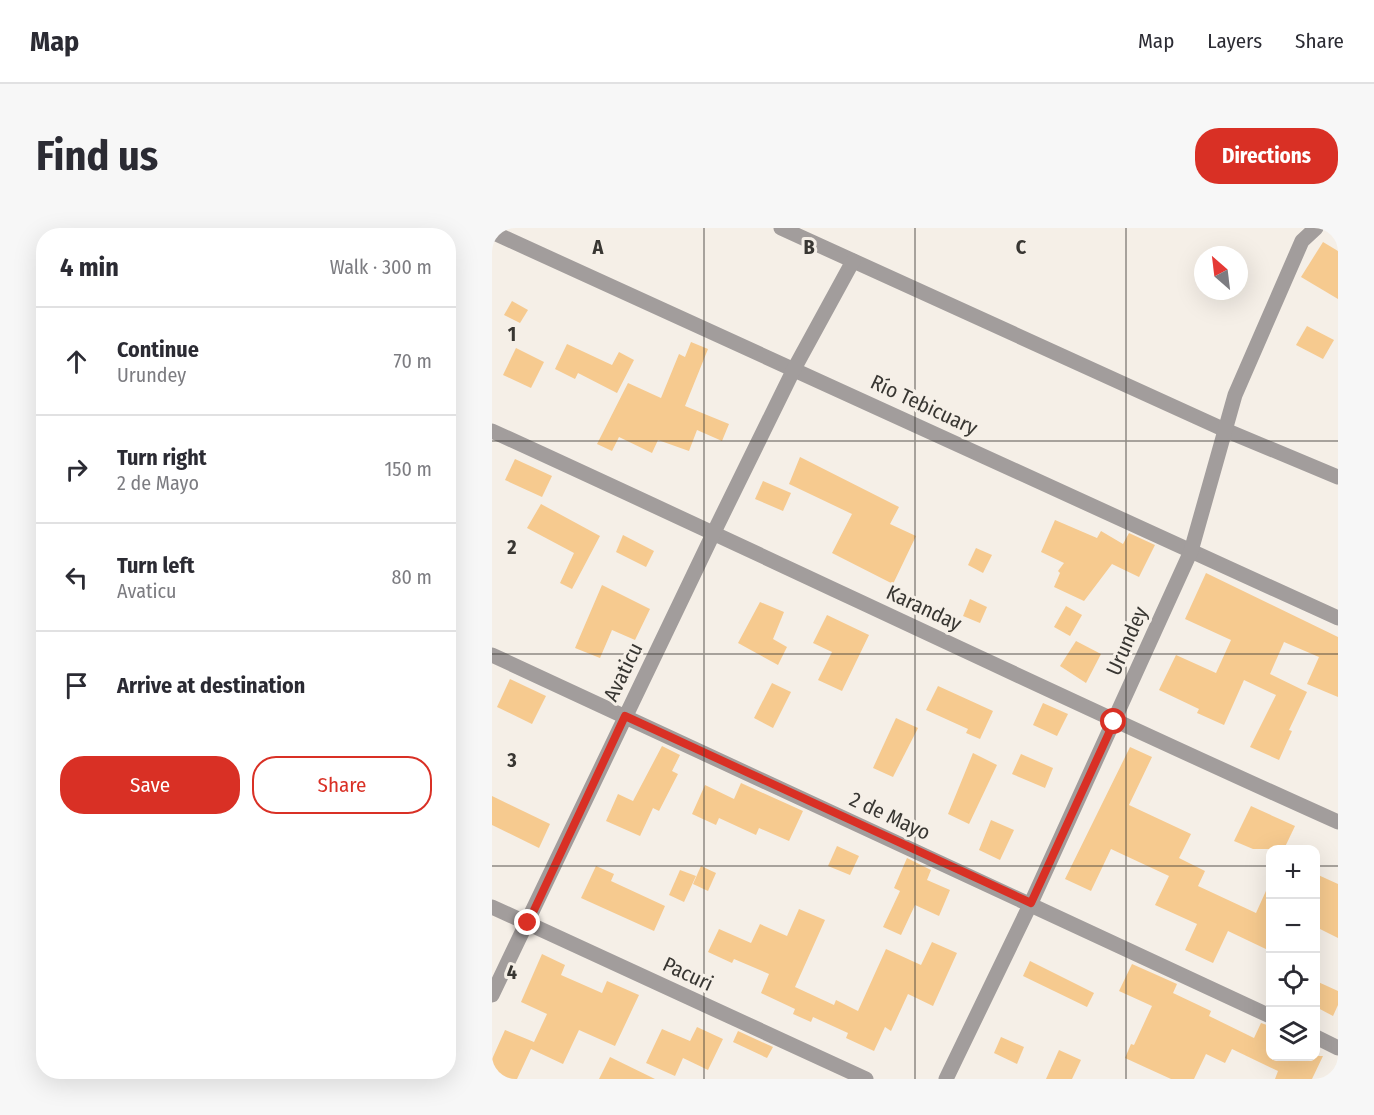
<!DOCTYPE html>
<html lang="en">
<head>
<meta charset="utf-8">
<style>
  body { margin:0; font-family:"Fira Sans Condensed",sans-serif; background:#f7f7f7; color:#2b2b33 }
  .controls { position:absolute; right:18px; bottom:18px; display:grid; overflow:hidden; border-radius:12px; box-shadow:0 6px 24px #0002 }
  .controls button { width:54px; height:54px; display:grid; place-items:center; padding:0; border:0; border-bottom:2px solid #e1e1e2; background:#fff; color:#2b2b33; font:30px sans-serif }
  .compass { position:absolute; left:702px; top:18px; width:54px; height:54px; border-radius:50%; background:#fff; box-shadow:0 6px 24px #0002; rotate:332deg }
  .stop { position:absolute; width:18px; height:18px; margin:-14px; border:4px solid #d93025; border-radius:50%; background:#fff }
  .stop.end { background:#d93025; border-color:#fff; box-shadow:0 2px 6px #0008 }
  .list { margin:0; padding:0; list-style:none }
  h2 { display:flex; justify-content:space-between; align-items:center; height:78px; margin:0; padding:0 24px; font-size:26px }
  h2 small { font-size:20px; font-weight:400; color:#7c7c81 }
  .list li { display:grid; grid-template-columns:39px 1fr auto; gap:18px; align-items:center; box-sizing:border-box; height:108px; padding:0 24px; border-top:2px solid #e1e1e2 }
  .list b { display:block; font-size:22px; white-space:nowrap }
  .list p { margin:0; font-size:20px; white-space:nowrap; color:#7c7c81 }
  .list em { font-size:20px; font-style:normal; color:#7c7c81 }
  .actions { display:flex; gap:12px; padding:18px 24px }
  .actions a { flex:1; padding:14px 0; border:2px solid #d93025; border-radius:24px; text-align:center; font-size:21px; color:#d93025 }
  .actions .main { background:#d93025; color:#fff }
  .icon { flex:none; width:33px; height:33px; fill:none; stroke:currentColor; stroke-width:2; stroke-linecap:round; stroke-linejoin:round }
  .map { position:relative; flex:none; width:846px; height:851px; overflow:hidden; border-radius:24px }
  header { display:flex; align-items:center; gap:36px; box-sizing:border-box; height:84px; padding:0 30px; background:#fff; border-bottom:2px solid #e1e1e2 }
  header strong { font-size:28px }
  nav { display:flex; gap:33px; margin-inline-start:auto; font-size:21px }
  .intro { display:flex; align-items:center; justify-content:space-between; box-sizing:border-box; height:144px; padding:0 36px }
  h1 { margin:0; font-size:42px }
  .button { padding:15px 27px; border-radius:24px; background:#d93025; color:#fff; font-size:21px; font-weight:700 }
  main { display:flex; gap:36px; padding:0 36px }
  aside { flex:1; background:#fff; border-radius:24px; box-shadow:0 6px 24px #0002 }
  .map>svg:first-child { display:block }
  .building { fill:#f6ca8f }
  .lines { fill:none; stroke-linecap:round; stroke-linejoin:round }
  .minor { stroke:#a29d9c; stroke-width:15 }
  .route { stroke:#d93025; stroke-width:8 }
  .grid { fill:none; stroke:#383632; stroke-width:1.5; stroke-opacity:0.55 }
  .labels { text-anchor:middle; stroke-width:6; stroke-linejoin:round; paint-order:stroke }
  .street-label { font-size:21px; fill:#383632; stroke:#f5efe7 }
  .grid-label { font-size:20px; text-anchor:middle; font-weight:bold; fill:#383632; stroke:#f5efe7; stroke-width:6; stroke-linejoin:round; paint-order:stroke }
</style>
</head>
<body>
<header>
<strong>Map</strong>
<nav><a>Map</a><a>Layers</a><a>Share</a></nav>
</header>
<div class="intro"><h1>Find us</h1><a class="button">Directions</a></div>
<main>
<aside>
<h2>4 min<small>Walk · 300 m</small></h2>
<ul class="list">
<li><svg class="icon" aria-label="ahead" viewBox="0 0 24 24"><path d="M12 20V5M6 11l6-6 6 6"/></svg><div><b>Continue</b><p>Urundey</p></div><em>70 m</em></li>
<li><svg class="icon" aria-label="right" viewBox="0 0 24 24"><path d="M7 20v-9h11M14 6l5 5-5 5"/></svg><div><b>Turn right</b><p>2 de Mayo</p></div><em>150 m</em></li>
<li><svg class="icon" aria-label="left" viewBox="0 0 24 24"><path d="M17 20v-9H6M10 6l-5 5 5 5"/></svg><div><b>Turn left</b><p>Avaticu</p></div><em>80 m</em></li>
<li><svg class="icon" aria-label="arrive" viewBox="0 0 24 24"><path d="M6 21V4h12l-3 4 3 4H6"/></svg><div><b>Arrive at destination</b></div></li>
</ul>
<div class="actions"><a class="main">Save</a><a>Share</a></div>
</aside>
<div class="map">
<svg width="846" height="851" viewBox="0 0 846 851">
  <rect width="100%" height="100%" fill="#f5efe7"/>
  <g class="building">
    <path d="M831,14L846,23V71L809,49Z"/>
    <path d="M20,73L36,82L28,95L12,87Z"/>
    <path d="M815,98L842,112L831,131L804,117Z"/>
    <path d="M199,114L216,121L193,178L237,196L230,213L205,202L197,223L166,212L160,225L127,209L120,223L105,216L136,155L169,170L187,126L193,129Z"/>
    <path d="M75,116L120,137L127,124L142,132L125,165L86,145L83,151L63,141Z"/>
    <path d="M24,120L52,134L39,160L11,147Z"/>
    <path d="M308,229L407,279L398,296L424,308L401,356L340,325L360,286L297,256Z"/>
    <path d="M23,231L60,248L50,269L13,252Z"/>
    <path d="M271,253L299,265L291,283L263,271Z"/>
    <path d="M49,276L108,308L80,361L68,355L82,325L35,300Z"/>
    <path d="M563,292L605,310L609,303L631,316L637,305L663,317L647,349L620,336L592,373L562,359L568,345L566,343L572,335L549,324Z"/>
    <path d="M131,307L162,323L154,339L124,324Z"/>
    <path d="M484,320L500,327L491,345L476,337Z"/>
    <path d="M714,345L846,409V469L815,456L827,429L792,414L778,446L815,464L797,502L800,503L787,532L758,519L784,467L752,452L732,497L705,485L707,481L667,462L684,427L724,445L739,412L693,391Z"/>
    <path d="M110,357L158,381L143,412L120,402L108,430L83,420Z"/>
    <path d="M478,371L495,379L488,395L471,388Z"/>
    <path d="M268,374L292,384L281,411L295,419L286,437L246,415Z"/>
    <path d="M574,378L590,387L578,408L562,399Z"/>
    <path d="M335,387L377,407L350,463L326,452L340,424L321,415Z"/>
    <path d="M584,413L609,426L594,455L568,438Z"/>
    <path d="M18,451L54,468L40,496L5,479Z"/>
    <path d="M280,455L299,464L281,500L262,490Z"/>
    <path d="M446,458L501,483L488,511L474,505L476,501L434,482Z"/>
    <path d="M551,475L576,486L565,508L541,497Z"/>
    <path d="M404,490L426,500L401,549L381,540Z"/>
    <path d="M170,518L188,527L180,543L186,546L167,583L161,580L148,608L114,593L126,566L141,573Z"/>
    <path d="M638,519L660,529L637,577L699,606L687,630L713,643L706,658L764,685L778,654V723L736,703L721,735L693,722L705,696L663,677L677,648L619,621L599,663L573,651Z"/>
    <path d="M481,525L505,537L477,596L456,586Z"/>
    <path d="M529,526L561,540L553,560L520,546Z"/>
    <path d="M249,555L311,583L297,613L267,600L264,607L227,590L224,597L200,586L213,557L242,571Z"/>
    <path d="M0,568L58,596L47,620L0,597Z"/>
    <path d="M759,578L803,598L792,621H761L742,613Z"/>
    <path d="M499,592L522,602L508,632L487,622Z"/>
    <path d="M345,618L367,628L358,647L336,638Z"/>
    <path d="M415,630L439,642L435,652L458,662L447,688L423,677L409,707L391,699L408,663L402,660Z"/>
    <path d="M104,638L122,646L119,653L173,678L162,703L89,670Z"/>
    <path d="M209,638L224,645L216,663L201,656Z"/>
    <path d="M188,642L204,648L192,674L177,667Z"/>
    <path d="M824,646L846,656V710L824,699Z"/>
    <path d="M307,681L333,692L303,759L342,777L344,772L366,783L394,721L429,737L440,714L465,725L441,778L416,766L399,803L393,799L382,823L354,810L356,805L321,789L319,794L301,786L303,781L269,765L277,746L242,731L240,735L216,724L227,701L259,715L268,696L295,708Z"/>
    <path d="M50,726L73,737L69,747L110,765L115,753L147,767L123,818L87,802L71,836L39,821L25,851H0V831L13,802L42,814L55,786L29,774Z"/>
    <path d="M538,733L602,765L595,779L531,748Z"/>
    <path d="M640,736L685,756L681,765L719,783L717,788L762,810L769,795L778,798V828H831L820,851H783L786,843L740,821L733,835L714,826L702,851H679L633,830L639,816L642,817L660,778L627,763Z"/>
    <path d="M824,753L846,763V777L841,788L824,779Z"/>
    <path d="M205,799L231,811L216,842L191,830L183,848L154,835L170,801L198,813Z"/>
    <path d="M246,803L281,819L275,830L241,814Z"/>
    <path d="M509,809L532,819L525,836L502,825Z"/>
    <path d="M567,822L589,832L580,851H554Z"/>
    <path d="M118,829L163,851H107Z"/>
  </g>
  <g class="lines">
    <g class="minor">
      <path d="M289,0L733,202L846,249"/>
      <path d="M0,4L846,390"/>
      <path d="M0,203C283,332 562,467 846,594"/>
      <path d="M0,427L778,788"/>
      <path d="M0,679L374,851"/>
      <path d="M0,767L222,304L302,141L361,33"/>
      <path d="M824,809L846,820"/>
      <path d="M454,851L539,675L699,323L743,167L810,13L824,0"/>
    </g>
  </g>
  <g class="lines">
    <path class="route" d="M36,695L133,488L539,675L622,494"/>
  </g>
  <path class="grid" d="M212,0V851M423,0V851M634,0V851M0,213H846M0,426H846M0,638H778M824,638H846"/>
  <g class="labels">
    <g class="street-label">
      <text transform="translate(432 177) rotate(25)" y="7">Río Tebicuary</text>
      <text transform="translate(432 380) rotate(25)" y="7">Karanday</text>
      <text transform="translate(635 413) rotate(-66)" y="7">Urundey</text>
      <text transform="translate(131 444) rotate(-64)" y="7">Avaticu</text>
      <text transform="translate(398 588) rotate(25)" y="7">2 de Mayo</text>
      <text transform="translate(196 746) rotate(25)" y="7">Pacuri</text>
    </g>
  </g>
  <g class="grid-label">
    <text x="106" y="26">A</text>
    <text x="317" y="26">B</text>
    <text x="529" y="26">C</text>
    <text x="20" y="113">1</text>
    <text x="20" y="326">2</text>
    <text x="20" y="539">3</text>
    <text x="20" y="751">4</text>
  </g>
</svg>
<div class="controls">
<button>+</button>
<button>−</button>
<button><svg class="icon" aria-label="locate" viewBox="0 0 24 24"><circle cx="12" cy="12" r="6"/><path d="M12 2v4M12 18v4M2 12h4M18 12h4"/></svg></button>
<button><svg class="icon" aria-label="layers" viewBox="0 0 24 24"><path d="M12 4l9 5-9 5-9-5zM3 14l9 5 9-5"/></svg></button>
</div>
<svg class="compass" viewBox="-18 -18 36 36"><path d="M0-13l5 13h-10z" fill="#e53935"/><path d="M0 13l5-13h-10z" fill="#7c7c81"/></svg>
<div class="stop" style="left:622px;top:494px"></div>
<div class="stop end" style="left:36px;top:695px"></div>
</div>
</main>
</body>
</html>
